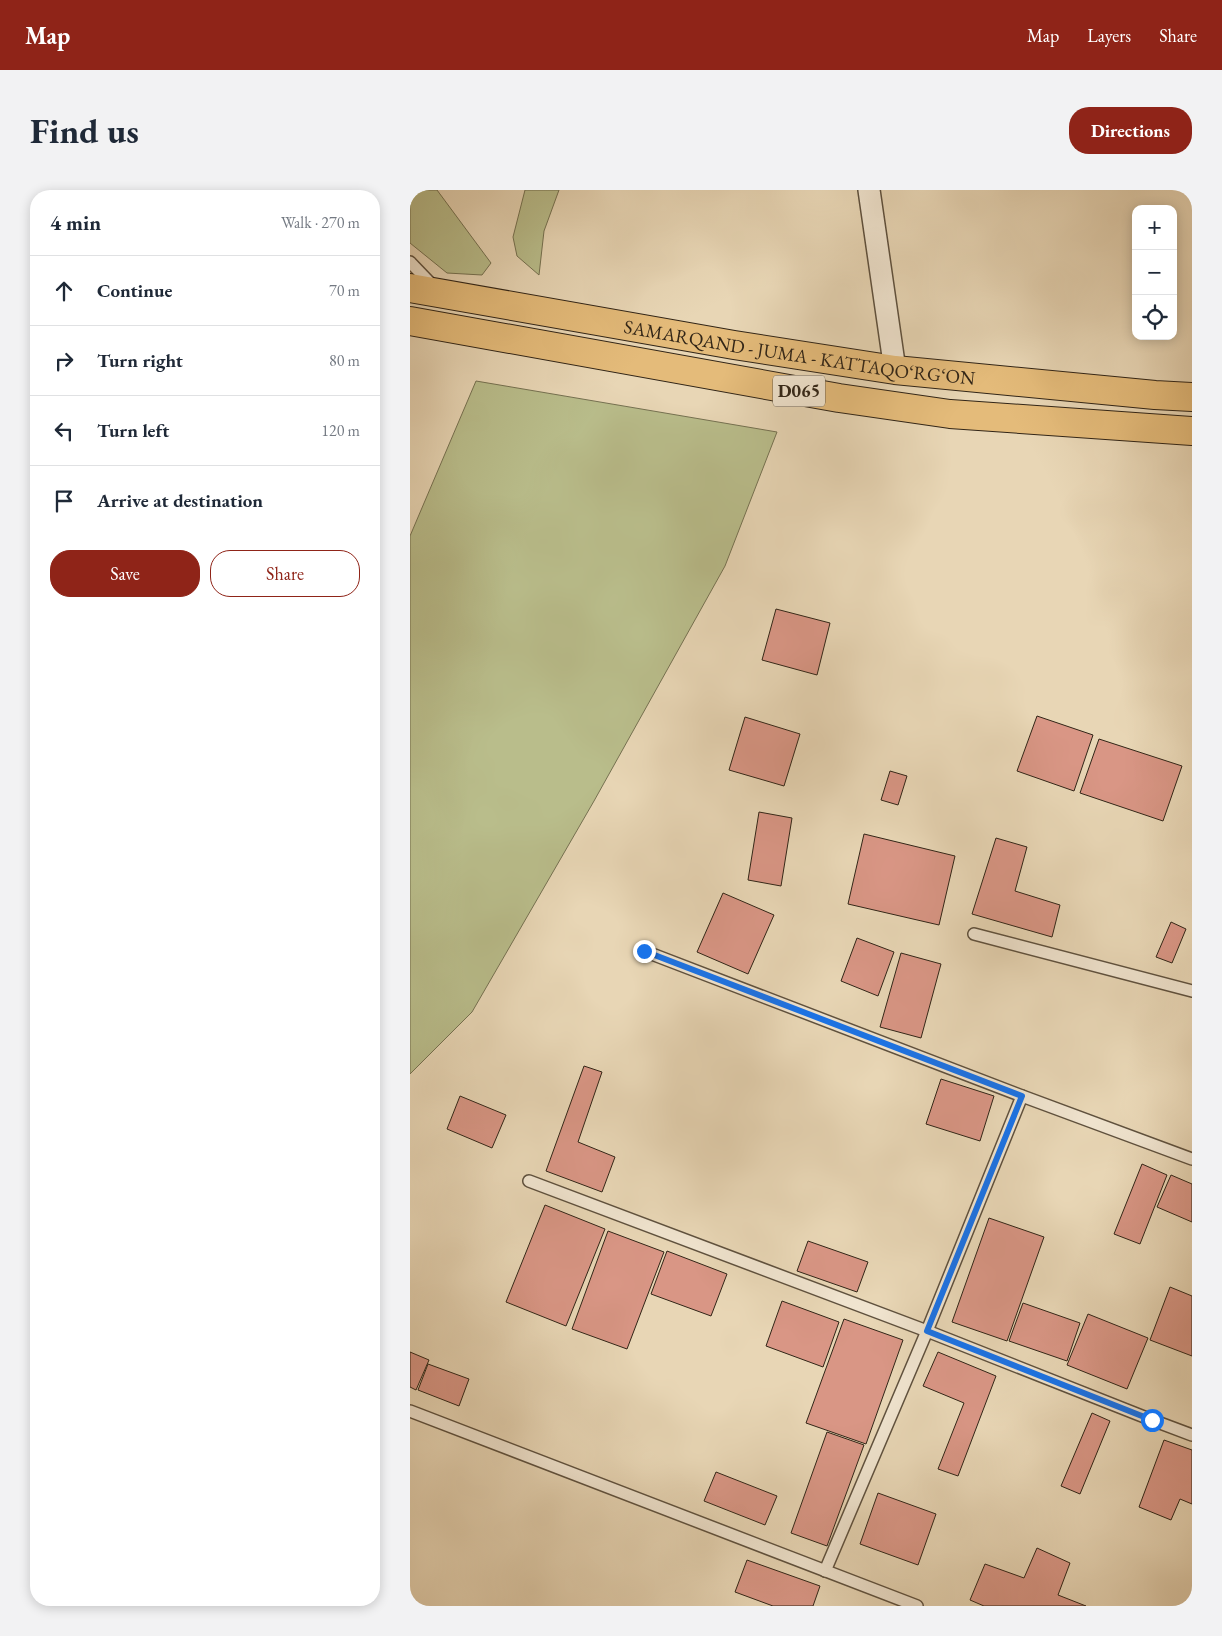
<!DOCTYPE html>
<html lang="en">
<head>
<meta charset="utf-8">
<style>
  body { margin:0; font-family:"EB Garamond",serif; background:#f2f2f3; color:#1f2937 }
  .controls { position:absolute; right:15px; top:15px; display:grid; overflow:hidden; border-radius:10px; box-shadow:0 2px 12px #0003 }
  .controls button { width:45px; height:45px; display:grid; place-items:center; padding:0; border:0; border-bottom:1px solid #e0e1e3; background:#fff; color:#1f2937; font:25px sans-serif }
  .stop { position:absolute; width:15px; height:15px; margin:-11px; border:4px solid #1a73e8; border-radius:50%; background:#fff }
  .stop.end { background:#1a73e8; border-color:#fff; box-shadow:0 1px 5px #0008 }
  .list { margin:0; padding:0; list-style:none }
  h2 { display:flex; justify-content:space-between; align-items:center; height:65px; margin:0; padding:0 20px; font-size:21px }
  h2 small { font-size:16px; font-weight:400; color:#747a83 }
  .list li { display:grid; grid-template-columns:32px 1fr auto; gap:15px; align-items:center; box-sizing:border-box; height:70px; padding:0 20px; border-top:1px solid #e0e1e3 }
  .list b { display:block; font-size:19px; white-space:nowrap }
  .list em { font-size:16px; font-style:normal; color:#747a83 }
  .actions { display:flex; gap:10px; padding:15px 20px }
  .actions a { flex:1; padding:11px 0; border:1px solid #8f2418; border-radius:20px; text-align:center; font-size:18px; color:#8f2418 }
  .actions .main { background:#8f2418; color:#fff }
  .icon { flex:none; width:28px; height:28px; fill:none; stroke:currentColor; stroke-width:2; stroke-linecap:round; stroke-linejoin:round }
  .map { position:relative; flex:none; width:782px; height:1416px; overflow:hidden; border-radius:20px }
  header { display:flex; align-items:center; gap:30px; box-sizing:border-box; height:70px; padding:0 25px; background:#8f2418; color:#fff }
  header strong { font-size:24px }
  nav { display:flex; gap:28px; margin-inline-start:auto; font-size:18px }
  .intro { display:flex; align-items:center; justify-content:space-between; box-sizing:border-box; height:120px; padding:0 30px }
  h1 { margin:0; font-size:35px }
  .button { padding:12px 22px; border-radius:20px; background:#8f2418; color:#fff; font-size:18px; font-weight:700 }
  main { display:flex; gap:30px; padding:0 30px }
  aside { flex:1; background:#fff; border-radius:20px; box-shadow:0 2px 12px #0003 }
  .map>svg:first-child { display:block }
  .green { fill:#b9bd8b; stroke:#757151 }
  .building { fill:#d99685; stroke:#312517 }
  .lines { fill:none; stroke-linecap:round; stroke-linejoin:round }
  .lane-casing { stroke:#5f513e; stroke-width:14 }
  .street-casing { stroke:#5f513e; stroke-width:24 }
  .primary-casing { stroke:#312517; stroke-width:30 }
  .lane { stroke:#f0e4cf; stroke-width:11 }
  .street { stroke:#f0e4cf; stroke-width:21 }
  .primary { stroke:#e4bb7a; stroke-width:28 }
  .route { stroke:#1a73e8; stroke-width:6 }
  .labels { text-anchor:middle; stroke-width:4; stroke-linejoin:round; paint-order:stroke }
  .shield { fill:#f0e4cf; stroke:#6a5e4e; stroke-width:1 }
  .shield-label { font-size:18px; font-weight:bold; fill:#312517 }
  .street-label { font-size:19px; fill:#312517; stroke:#f0e4cf }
</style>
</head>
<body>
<header>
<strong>Map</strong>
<nav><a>Map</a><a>Layers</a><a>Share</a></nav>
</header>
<div class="intro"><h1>Find us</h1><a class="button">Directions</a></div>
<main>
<aside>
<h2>4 min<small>Walk · 270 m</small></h2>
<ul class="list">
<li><svg class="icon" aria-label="ahead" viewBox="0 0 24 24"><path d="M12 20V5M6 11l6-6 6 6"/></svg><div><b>Continue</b></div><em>70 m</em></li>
<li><svg class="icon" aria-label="right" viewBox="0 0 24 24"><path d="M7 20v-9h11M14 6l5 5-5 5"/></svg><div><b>Turn right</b></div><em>80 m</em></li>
<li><svg class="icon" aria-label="left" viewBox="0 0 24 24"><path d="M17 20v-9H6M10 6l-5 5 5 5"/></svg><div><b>Turn left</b></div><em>120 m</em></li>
<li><svg class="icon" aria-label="arrive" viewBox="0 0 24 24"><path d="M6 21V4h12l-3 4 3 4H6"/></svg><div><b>Arrive at destination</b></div></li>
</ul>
<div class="actions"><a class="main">Save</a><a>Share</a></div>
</aside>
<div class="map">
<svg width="782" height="1416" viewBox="0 0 782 1416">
  <rect width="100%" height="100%" fill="#e8d6b5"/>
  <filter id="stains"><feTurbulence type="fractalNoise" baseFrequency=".004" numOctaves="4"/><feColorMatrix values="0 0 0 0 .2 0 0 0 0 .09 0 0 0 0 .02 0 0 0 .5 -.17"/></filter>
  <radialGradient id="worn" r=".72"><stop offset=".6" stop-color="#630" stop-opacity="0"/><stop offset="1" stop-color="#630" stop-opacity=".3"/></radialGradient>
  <g class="green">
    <path d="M0,0H27L81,73L72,85L37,83L0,53Z"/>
    <path d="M115,0H149L134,41L129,85L107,66L103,47Z"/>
    <path d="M66,191L367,242L315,376L184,611L62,822L0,884V346Z"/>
  </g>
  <g class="building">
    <path d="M366,419L420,433L407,485L352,470Z"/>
    <path d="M627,526L683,545L664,601L607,581Z"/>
    <path d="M335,527L390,544L374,596L319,580Z"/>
    <path d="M689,549L772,576L753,631L670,603Z"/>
    <path d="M480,581L497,586L488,615L471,610Z"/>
    <path d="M349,622L382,628L371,696L338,690Z"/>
    <path d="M454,644L545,666L529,735L438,714Z"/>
    <path d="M586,648L617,657L605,701L650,715L642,747L562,724Z"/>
    <path d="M313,703L364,725L338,784L287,762Z"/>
    <path d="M761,732L776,739L762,773L746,767Z"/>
    <path d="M447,748L484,762L468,806L431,791Z"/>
    <path d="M491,763L531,774L511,848L470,837Z"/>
    <path d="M174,876L192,882L168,952L205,967L192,1002L136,981Z"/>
    <path d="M531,889L584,906L570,951L516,934Z"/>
    <path d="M50,906L96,925L82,958L37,939Z"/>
    <path d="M732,974L757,985L730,1054L704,1044Z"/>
    <path d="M761,985L782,994V1032L747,1017Z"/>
    <path d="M135,1015L195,1039L156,1136L96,1112Z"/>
    <path d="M579,1028L634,1047L597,1151L542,1132Z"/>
    <path d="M198,1041L254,1062L217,1159L162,1139Z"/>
    <path d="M398,1051L458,1072L447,1102L387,1081Z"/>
    <path d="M257,1061L317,1084L301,1126L241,1104Z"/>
    <path d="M760,1097L782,1106V1166L740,1150Z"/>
    <path d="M372,1111L429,1132L413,1177L356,1156Z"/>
    <path d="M613,1113L670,1133L657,1171L599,1151Z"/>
    <path d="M678,1124L738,1148L717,1199L657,1175Z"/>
    <path d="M434,1129L493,1150L456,1254L396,1233Z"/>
    <path d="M0,1162L19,1170L6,1200L0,1197Z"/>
    <path d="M528,1162L586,1186L548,1286L528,1279L554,1213L513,1196Z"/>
    <path d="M18,1174L59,1189L49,1216L8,1200Z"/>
    <path d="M682,1223L700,1231L670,1304L651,1296Z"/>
    <path d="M417,1242L454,1255L417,1356L381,1343Z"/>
    <path d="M754,1250L782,1260V1314L770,1309L761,1330L729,1317Z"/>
    <path d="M306,1282L367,1306L355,1335L294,1311Z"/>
    <path d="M468,1303L526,1324L508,1375L450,1354Z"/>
    <path d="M627,1358L660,1373L648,1405L676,1416H574L560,1410L575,1374L614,1388Z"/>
    <path d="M337,1370L410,1396L403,1416H363L325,1402Z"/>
  </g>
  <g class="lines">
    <defs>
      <g id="lane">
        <path d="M0,72L24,97"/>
        <path d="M564,744L782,801"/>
        <path d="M234,761L612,906L782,969"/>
        <path d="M119,991L517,1141L742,1230L782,1245"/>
        <path d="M0,1221L507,1416"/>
        <path d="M415,1381L517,1141L612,906"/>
      </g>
      <path id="street" d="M459,0L485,180"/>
      <g id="primary">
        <path id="s1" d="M0,98L324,155L485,180L745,205L782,207"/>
        <path d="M0,131L429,208L540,224L782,241"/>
      </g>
    </defs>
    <use href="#lane" class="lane-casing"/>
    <use href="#street" class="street-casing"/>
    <use href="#primary" class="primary-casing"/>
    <use href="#lane" class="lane"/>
    <use href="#street" class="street"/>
    <use href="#primary" class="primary"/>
  </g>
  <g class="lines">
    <path class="route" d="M234,761L612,906L517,1141L742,1230"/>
  </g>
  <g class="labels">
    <rect class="shield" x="363" y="185.5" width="52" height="31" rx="4"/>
    <g class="shield-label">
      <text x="389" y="207">D065</text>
    </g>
    <g class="street-label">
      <text dy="7" stroke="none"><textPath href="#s1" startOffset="395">SAMARQAND - JUMA - KATTAQO‘RG‘ON</textPath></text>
    </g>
  </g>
  <rect width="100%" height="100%" filter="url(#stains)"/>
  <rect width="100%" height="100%" fill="url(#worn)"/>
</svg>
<div class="controls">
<button>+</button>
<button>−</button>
<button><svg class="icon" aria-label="locate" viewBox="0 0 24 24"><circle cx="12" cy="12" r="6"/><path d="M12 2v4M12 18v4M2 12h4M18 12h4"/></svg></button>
</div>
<div class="stop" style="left:742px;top:1230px"></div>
<div class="stop end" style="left:234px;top:761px"></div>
</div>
</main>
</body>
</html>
